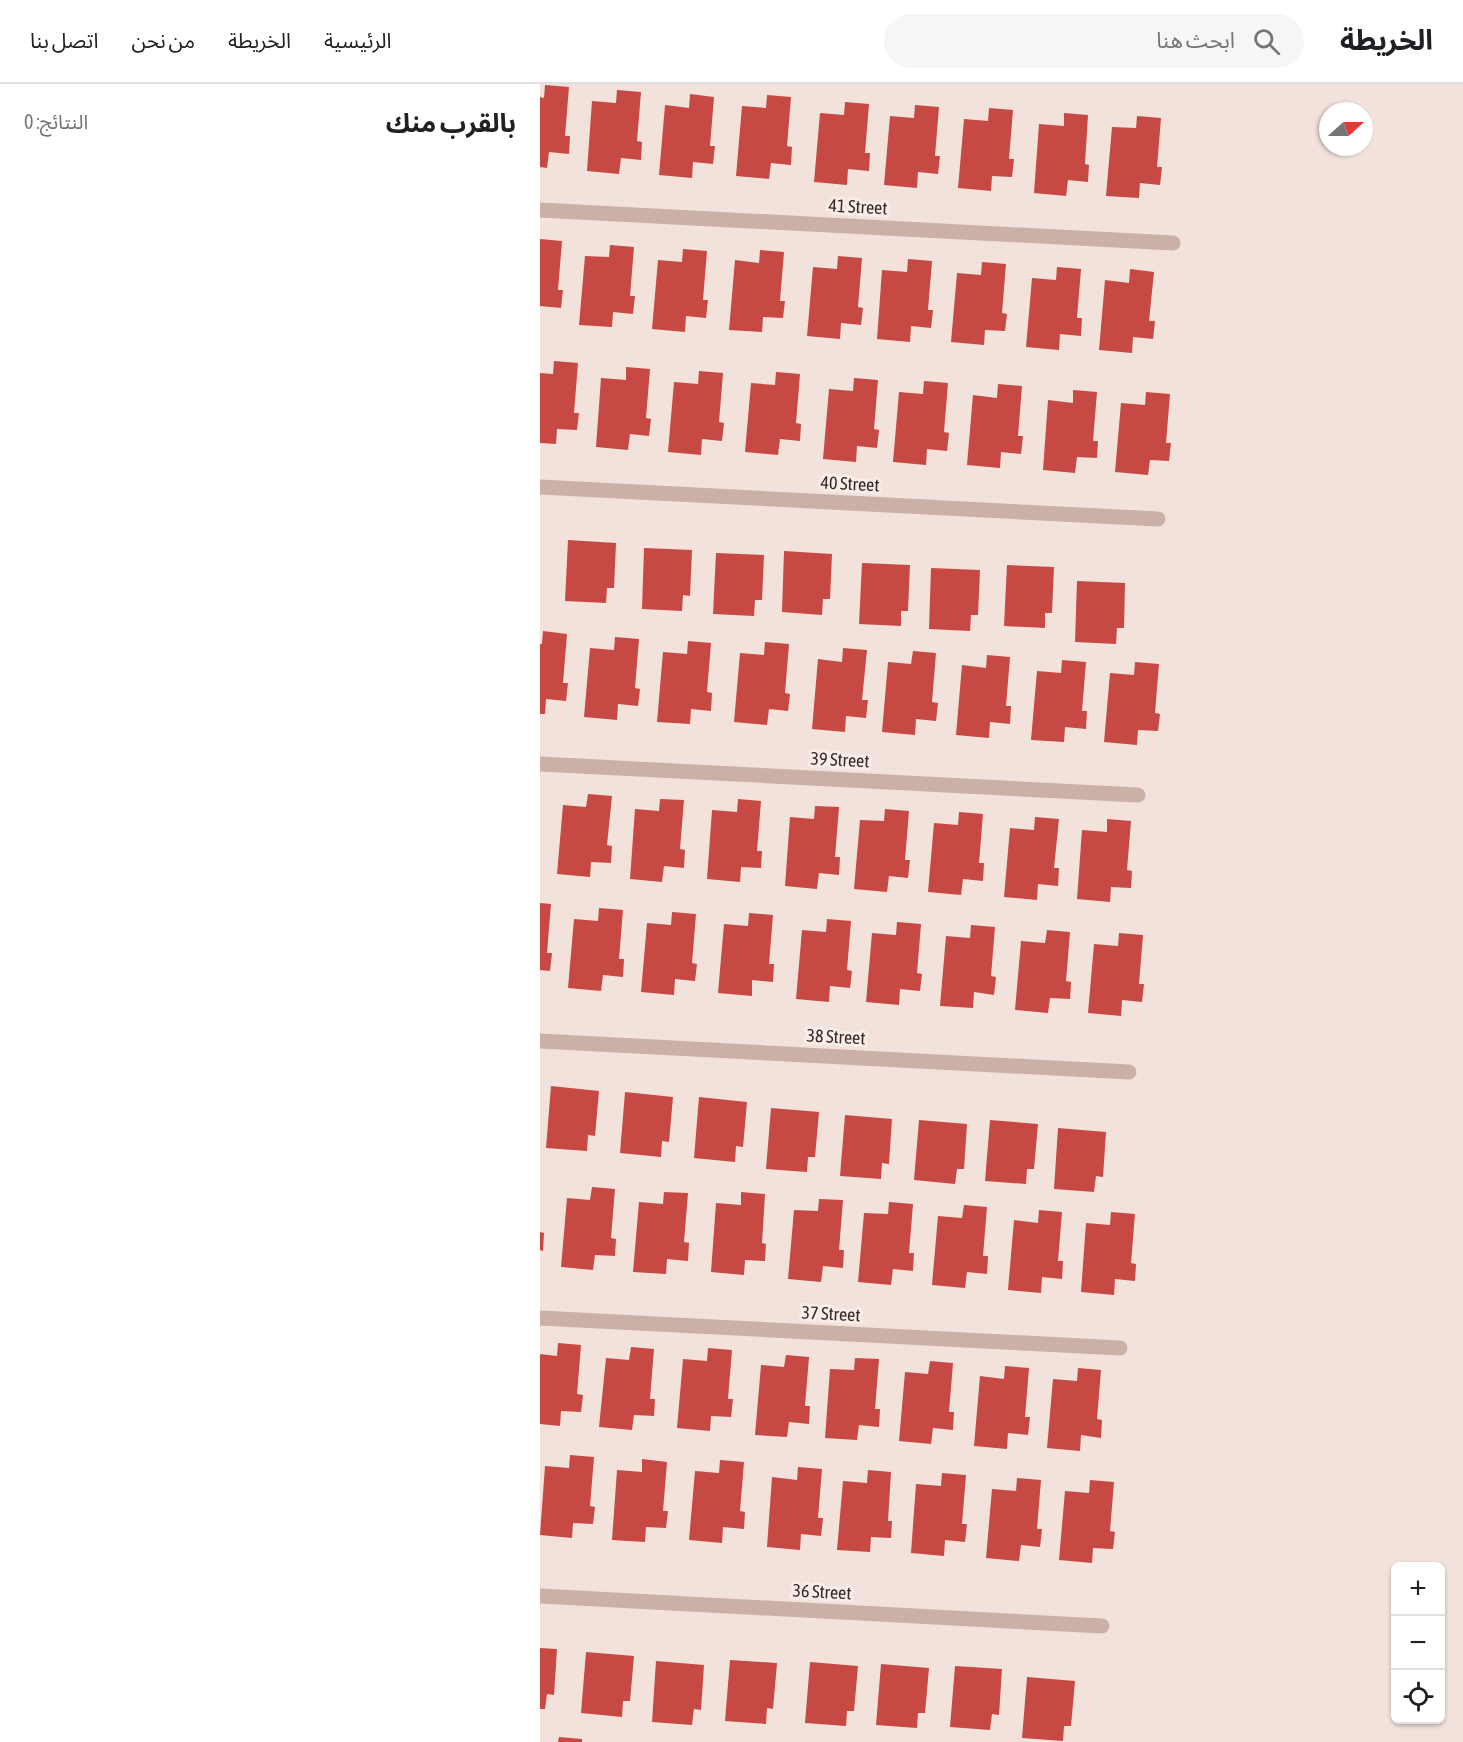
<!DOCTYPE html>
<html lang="ar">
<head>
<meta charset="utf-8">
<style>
  body { margin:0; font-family:"Asap Condensed","Noto Sans Arabic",sans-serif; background:#f6f6f6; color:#202124; direction:rtl }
  .controls { position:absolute; right:18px; bottom:18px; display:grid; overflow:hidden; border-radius:9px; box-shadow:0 2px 4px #0004 }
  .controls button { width:54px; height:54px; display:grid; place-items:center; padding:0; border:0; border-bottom:2px solid #e0e0e0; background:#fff; color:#202124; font:30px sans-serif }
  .compass { position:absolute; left:779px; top:18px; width:54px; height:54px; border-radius:50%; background:#fff; box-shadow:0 2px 4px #0004; rotate:69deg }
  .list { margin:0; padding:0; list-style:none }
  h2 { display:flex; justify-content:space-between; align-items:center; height:78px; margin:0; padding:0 24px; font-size:26px }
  h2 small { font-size:20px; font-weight:400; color:#757577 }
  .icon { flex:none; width:33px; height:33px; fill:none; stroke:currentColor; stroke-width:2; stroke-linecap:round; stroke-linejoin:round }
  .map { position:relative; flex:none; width:923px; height:1658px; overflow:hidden; direction:ltr }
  header { display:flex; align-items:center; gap:36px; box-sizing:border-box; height:84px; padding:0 30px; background:#fff; border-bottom:2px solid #e0e0e0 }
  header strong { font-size:28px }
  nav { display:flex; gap:33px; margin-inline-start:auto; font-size:21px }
  .search { width:420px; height:54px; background:#f6f6f6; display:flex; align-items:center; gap:15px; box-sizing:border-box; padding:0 21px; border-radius:33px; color:#757577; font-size:22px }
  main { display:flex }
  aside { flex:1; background:#fff }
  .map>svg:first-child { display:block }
  .building { fill:#c74944 }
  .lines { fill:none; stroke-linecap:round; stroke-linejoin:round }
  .minor { stroke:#cab0a7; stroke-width:15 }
  .labels { text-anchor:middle; stroke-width:6; stroke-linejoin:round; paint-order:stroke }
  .street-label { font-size:18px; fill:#362927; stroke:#faede7 }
</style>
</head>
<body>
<header>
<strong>الخريطة</strong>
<div class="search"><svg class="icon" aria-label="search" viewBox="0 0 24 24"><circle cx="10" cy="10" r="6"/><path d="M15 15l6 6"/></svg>ابحث هنا</div>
<nav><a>الرئيسية</a><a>الخريطة</a><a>من نحن</a><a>اتصل بنا</a></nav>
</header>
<main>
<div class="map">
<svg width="923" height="1658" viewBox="0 0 923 1658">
  <rect width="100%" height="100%" fill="#f2e2db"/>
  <g class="building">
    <path d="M5,1L29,3L25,52H30L29,70L9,68L7,84L0,83V13L4,14Z"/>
    <path d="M77,6L101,8L97,57L102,58L101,76L81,74L79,90L47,87L52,17L76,19Z"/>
    <path d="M150,10L174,13L170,62H175L173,80L153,78L152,94L119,91L125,21L149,24Z"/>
    <path d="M227,11L251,13L247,62L252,63L251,81L231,79L229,95L196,92L202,22L226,24Z"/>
    <path d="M305,18L329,20L325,69H330L329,87L308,85L307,101L274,98L280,29L304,31Z"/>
    <path d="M375,21L399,23L395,72H400L398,90L378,88L377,104L344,101L350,32L374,34Z"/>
    <path d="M449,24L473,26L469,75H474L472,93L452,92L451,107L418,104L424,35L448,37Z"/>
    <path d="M524,29L548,31L545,80L549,81L548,98L528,96L526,112L494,109L499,40L524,42Z"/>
    <path d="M597,32L621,34L617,83H622L620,101L600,99L599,114L566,112L572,43L596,44Z"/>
    <path d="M0,155L22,157L18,206H23L21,224L0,222Z"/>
    <path d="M70,161L94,163L90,212H95L93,230L73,228L72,243L39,241L45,172L69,173Z"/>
    <path d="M143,165L167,167L163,216H168L166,234L146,232L145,248L112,245L118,176L142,178Z"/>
    <path d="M220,166L244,168L240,217H245L243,234L223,233L222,248L189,246L195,176L219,179Z"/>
    <path d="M298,172L322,174L318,223L323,224L321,241L301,239L300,255L267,252L273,183L297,185Z"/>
    <path d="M368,175L392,177L388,226H393L391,244L371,242L370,258L337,255L342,186L367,188Z"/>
    <path d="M442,178L466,180L462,229L467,230L465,247L445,246L444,261L411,258L417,189L441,191Z"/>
    <path d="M517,183L541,185L537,234H542L541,252L520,250L519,266L486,263L492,194L516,196Z"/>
    <path d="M590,185L614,188L609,237H615L613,255L593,253L592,269L559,266L565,196L589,199Z"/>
    <path d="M14,277L38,279L34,329H39L37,346L17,345L16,360L0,359V289L13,290Z"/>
    <path d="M86,283L110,285L106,334L111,335L109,352L90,350L88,366L56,363L61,294L86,296Z"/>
    <path d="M159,287L183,289L179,338L184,339L182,357L162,355L161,371L128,368L134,298L158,300Z"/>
    <path d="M236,288L260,290L256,339L261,340L260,357L240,355L238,371L205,368L211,299L235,301Z"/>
    <path d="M314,294L338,296L334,345L339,346L337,364L317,362L316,378L283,375L289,305L313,307Z"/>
    <path d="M384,297L408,299L404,348L409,349L407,367L387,365L386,381L353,378L359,308L383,310Z"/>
    <path d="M458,300L482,302L478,352H483L481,370L461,368L460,384L427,381L433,311L457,314Z"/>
    <path d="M533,306L557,308L553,357H558L557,374L537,373L535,389L503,386L508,316L533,319Z"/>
    <path d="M606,308L630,310L626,359H631L629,377L610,376L608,391L575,388L581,319L605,321Z"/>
    <path d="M28,456L76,459L74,504H67L66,519L25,517Z"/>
    <path d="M104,464L152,466L150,512L143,511L142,527L102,525Z"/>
    <path d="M244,467L292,470L290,515H283L282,531L242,528Z"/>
    <path d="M176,469L224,471L222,516H215L214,532L173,530Z"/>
    <path d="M322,479L370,481L368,527H361V542L319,540Z"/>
    <path d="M467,481L514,483L512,529H505V544L464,542Z"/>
    <path d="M391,484L440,486L438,531H431L430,547L389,545Z"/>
    <path d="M537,497L585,499L584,544H577L576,560L535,558Z"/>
    <path d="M3,547L27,550L23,599H28L26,617L6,615L5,630H0V560H2Z"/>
    <path d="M75,553L99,555L95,604L100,605L98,622L78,620L77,636L44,633L50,564L74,566Z"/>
    <path d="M148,557L171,559L167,608L172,609L171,627L151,625L150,640L117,638L123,568L147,570Z"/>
    <path d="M225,558L249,560L245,609L250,610L248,627L229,625L227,641L194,638L200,569L224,571Z"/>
    <path d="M303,564L327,566L322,616H328L326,634L306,632L305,648L272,645L278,575L302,578Z"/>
    <path d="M373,567L396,569L392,618L398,619L396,637L376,635L375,651L342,648L348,578L371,580Z"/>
    <path d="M447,571L470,573L466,622H471L470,640L450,638L449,654L416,651L422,581L446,584Z"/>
    <path d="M522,576L546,578L542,627H547L546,645L525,643L524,658L491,656L497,587L521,589Z"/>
    <path d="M595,578L619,580L615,629L620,630L618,647L598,646L597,661L564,658L570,589L594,591Z"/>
    <path d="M48,710L72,712L67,761L72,762L71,779L51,778L50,793L17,790L23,721L46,723Z"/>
    <path d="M120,715L144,716L140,765L145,766L144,784L124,782L122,798L90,795L95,725L119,727Z"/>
    <path d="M198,715L221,717L217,767H222L221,784L201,783L200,798L167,795L172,726L197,728Z"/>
    <path d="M275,722L299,723L295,773H300L299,791L279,789L277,805L245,802L250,733L274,735Z"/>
    <path d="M345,725L369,727L365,776H370L368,794L349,792L347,808L314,805L320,736L344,737Z"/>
    <path d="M419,728L443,730L439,779H444L443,797L423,795L421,811L388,808L394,739L418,741Z"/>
    <path d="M495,733L519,735L514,784H519L518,802L498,800L497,816L464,813L470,744L494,746Z"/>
    <path d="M567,735L591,737L587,786L592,787L591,804L571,803L570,818L537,815L542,746L567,748Z"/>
    <path d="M0,819L11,820L7,869H12L10,887L0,886Z"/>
    <path d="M59,824L83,826L79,875H84L83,893L63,891L61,907L28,904L34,835L58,837Z"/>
    <path d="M132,828L156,830L152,879L157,880L155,897L135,895L134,911L101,908L107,839L131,841Z"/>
    <path d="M209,829L233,831L229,880H234L233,898L212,896V912L178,909L184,840L208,842Z"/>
    <path d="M287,835L311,837L307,886L312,887L310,904L290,902L289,918L256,915L262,846L286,848Z"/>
    <path d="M357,838L381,840L377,889L382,890L380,907L360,905L359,921L326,918L332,849L356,851Z"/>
    <path d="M431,841L455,843L451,892L456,893L454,911L434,908L433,924L400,922L406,852L430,854Z"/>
    <path d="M507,846L530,848L526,897L531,898L530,915L510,914L508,929L475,926L481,857L505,859Z"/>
    <path d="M579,849L603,851L599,900H604L602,918L582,916L581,932L548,929L554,860L578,862Z"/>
    <path d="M11,1002L59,1007L55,1052L48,1051L47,1067L6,1064Z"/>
    <path d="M85,1008L133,1013L129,1058L122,1057L121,1073L80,1069Z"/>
    <path d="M159,1013L207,1018L203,1063L196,1062L195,1078L154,1074Z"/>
    <path d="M231,1024L279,1028L275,1073H268L267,1088L226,1085Z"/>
    <path d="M305,1031L352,1035L349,1080L342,1079L341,1095L300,1092Z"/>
    <path d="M379,1036L427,1040L424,1085H417L415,1100L374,1096Z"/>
    <path d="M450,1036L498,1040L494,1085H487L486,1100L445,1097Z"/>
    <path d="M518,1044L566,1048L563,1093L556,1092L554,1108L514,1105Z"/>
    <path d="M52,1103L75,1105L71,1154L76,1155L75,1172L55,1171L53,1186L21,1183L27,1114L50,1116Z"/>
    <path d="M124,1108L148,1109L144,1158L149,1159L148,1177L127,1175L126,1190L93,1188L99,1118L123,1120Z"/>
    <path d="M201,1108L225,1110L222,1159L226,1160L225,1177L205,1176L204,1191L171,1188L176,1119L201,1121Z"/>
    <path d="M279,1115L303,1116L299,1166H304L303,1184L283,1182L281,1198L248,1195L254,1126L278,1127Z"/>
    <path d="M349,1118L373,1120L369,1169H374L373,1187L353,1185L351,1201L318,1198L324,1129L348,1130Z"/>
    <path d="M424,1121L447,1123L443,1172H448L447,1190L427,1188L425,1204L392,1201L398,1132L422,1134Z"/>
    <path d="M499,1126L522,1128L518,1177H523L522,1195L502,1193L501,1209L468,1206L474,1136L498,1139Z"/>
    <path d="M571,1128L595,1130L591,1179L596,1180L595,1197L575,1195L574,1211L541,1208L546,1139L570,1141Z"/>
    <path d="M0,1148L4,1149L3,1167L0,1166Z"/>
    <path d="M18,1259L41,1261L37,1310L43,1311L41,1328L21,1327L20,1342L0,1340V1270L17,1272Z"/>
    <path d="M91,1263L114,1265L110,1315H115L114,1332L94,1331L92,1346L59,1343L66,1274L89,1276Z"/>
    <path d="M168,1264L192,1266L188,1315H193L191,1333L171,1332L170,1347L137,1344L143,1275L167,1277Z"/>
    <path d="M246,1271L269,1273L265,1322H270L269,1340L249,1338L247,1353L215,1351L221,1281L244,1283Z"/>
    <path d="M315,1274L339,1275L335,1325H340L339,1343L319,1341L317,1356L285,1354L290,1285L314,1286Z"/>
    <path d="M390,1277L413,1279L409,1328H414L413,1346L393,1344L391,1360L359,1357L365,1288L388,1290Z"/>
    <path d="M465,1282L489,1284L485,1333H490L488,1351L468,1349L467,1365L434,1362L440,1292L464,1295Z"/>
    <path d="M538,1284L561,1286L557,1335L562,1336L561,1354L541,1351L540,1367L507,1364L513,1295L537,1297Z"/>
    <path d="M30,1371L54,1373L50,1422L55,1423L53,1440L33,1439L32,1454L0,1451L5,1382L29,1384Z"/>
    <path d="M102,1375L127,1378L123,1427H128L126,1444L106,1443L105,1458L72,1456L77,1386L102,1388Z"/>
    <path d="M180,1376L204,1378L200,1427L205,1428L204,1445L183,1443L182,1459L149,1456L155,1387L179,1389Z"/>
    <path d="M258,1383L282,1385L278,1434H283L281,1452L261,1450L260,1466L227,1463L232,1393L257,1396Z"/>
    <path d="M328,1386L351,1388L348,1437H352L351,1454L331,1453L330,1468L297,1466L303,1397L327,1399Z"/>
    <path d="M402,1389L426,1391L422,1440H427L425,1458L405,1456L404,1472L371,1469L376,1400L401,1402Z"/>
    <path d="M477,1394L501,1396L497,1445H502L500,1463L481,1461L479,1477L446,1474L452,1405L476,1407Z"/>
    <path d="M550,1396L574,1398L570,1447L575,1448L573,1465L553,1464L552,1479L519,1476L525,1407L549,1409Z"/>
    <path d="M0,1564L17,1565L14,1611L7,1610L5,1625H0Z"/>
    <path d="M46,1568L94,1572L90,1617H83L82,1633L41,1629Z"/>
    <path d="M190,1576L237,1579L233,1625L227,1624L226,1640L185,1637Z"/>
    <path d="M116,1577L164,1581L161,1626L154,1625L152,1641L112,1638Z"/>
    <path d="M270,1578L318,1582L314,1627H307L306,1642L265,1639Z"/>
    <path d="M341,1580L389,1584L385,1629H378L377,1644L336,1641Z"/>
    <path d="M415,1582L462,1585L459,1631L452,1630L450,1646L410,1643Z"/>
    <path d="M487,1593L535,1597L531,1642H524L523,1657L482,1654Z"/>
    <path d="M19,1653L42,1655V1658H18Z"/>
  </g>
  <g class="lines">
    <g class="minor">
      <path d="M0,126L633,159"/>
      <path d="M0,403L618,435"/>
      <path d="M0,680L598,711"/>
      <path d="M0,957L589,988"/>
      <path d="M0,1234L580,1264"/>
      <path d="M0,1512L562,1542"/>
    </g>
  </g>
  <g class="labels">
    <g class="street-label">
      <text transform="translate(318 123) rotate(3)" y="6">41 Street</text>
      <text transform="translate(310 400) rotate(3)" y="6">40 Street</text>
      <text transform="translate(300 676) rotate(3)" y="6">39 Street</text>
      <text transform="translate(296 953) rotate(3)" y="6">38 Street</text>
      <text transform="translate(291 1230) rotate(3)" y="6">37 Street</text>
      <text transform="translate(282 1508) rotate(3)" y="6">36 Street</text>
    </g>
  </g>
</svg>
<div class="controls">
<button>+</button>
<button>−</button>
<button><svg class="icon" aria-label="locate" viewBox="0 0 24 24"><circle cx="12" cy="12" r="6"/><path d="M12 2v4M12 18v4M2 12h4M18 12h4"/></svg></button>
</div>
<svg class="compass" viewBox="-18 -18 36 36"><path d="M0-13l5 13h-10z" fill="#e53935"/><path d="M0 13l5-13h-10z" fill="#757577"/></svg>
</div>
<aside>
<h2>بالقرب منك<small>النتائج: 0</small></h2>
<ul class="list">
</ul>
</aside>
</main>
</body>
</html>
